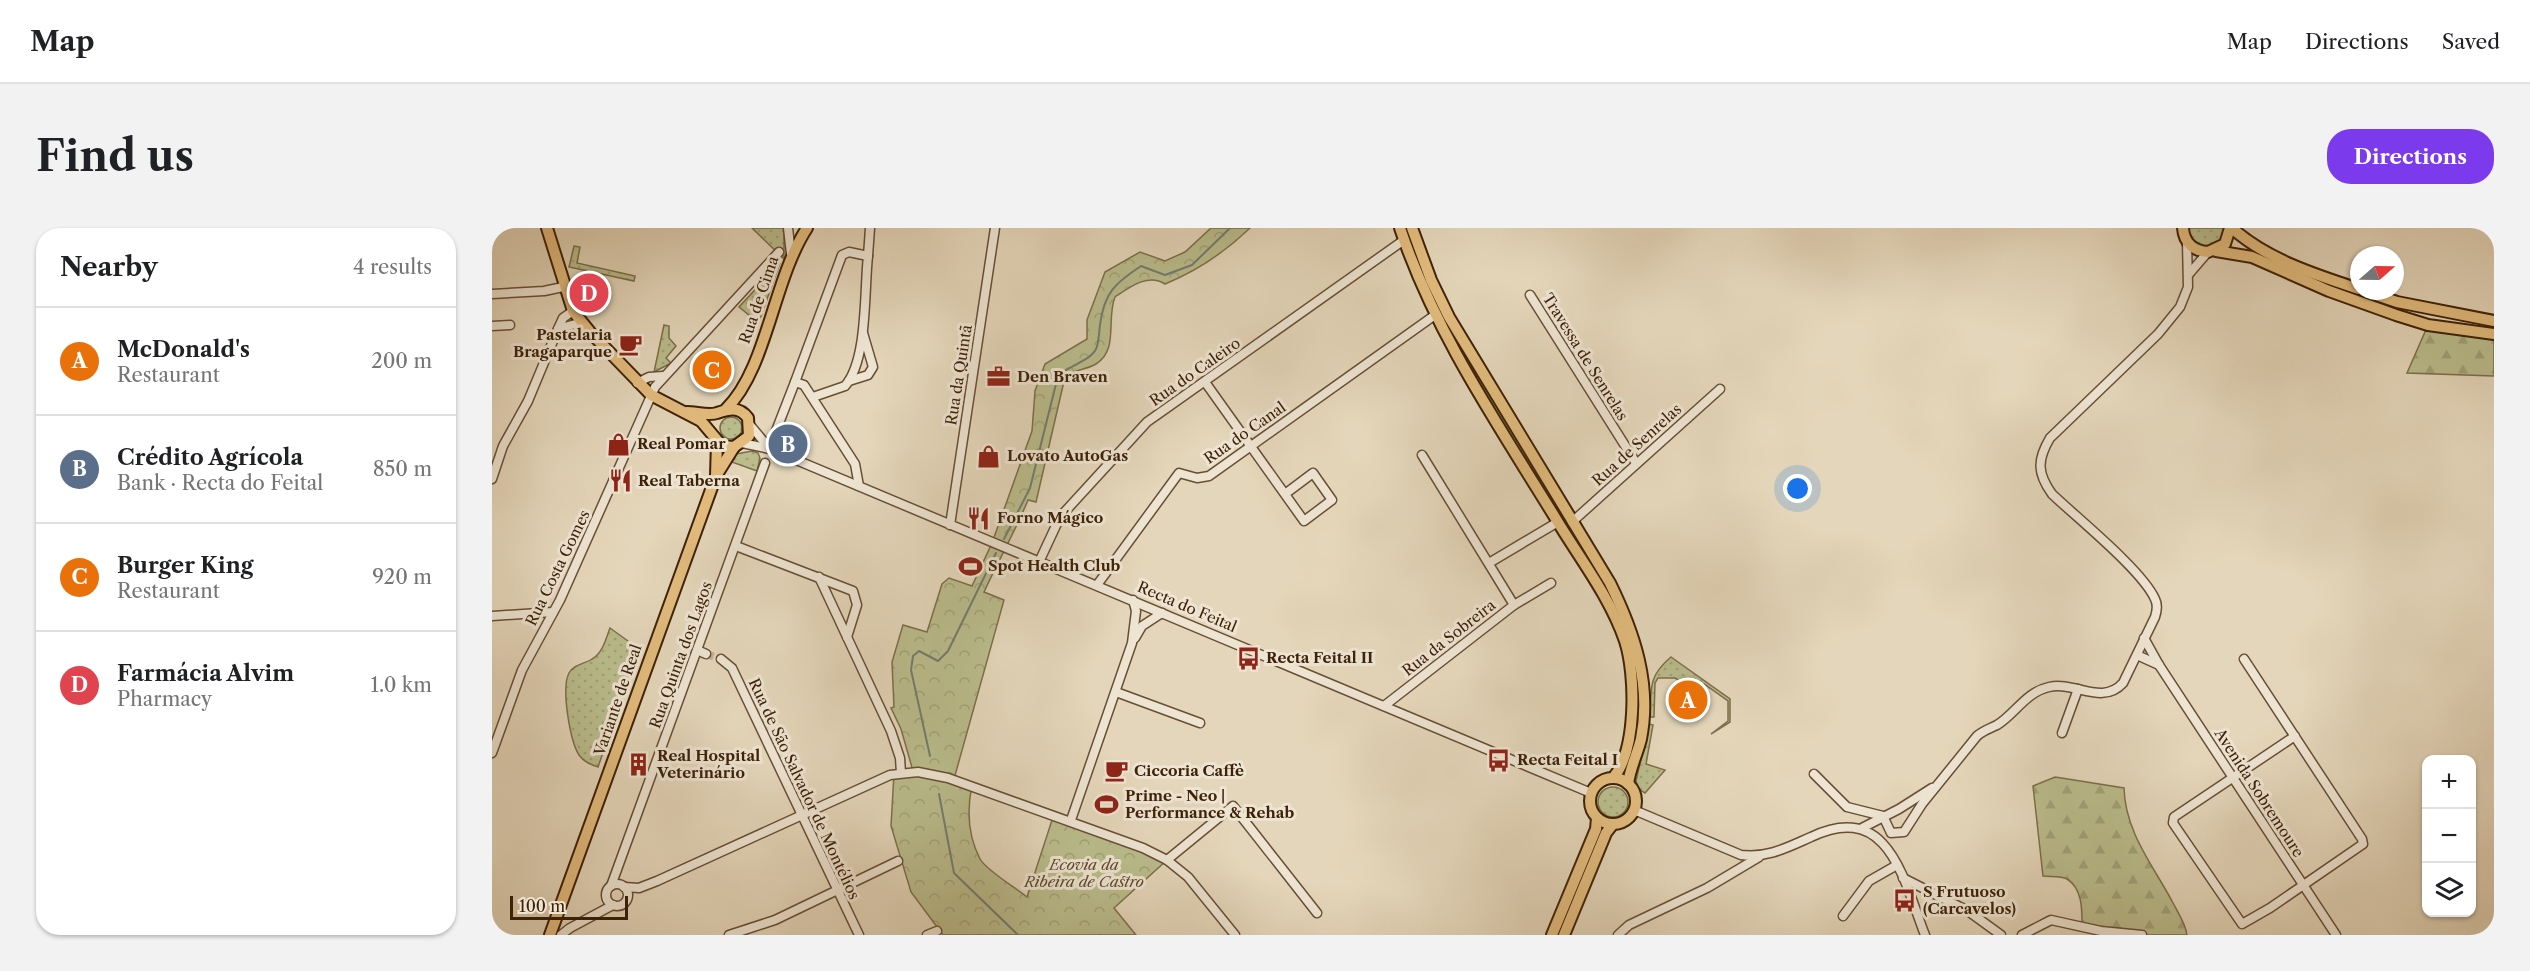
<!DOCTYPE html>
<html lang="en">
<head>
<meta charset="utf-8">
<style>
  body { margin:0; font-family:"Libre Caslon Text",serif; background:#f2f2f2; color:#202124 }
  .controls { position:absolute; right:18px; bottom:18px; display:grid; overflow:hidden; border-radius:12px; box-shadow:0 2px 4px #0004 }
  .controls button { width:54px; height:54px; display:grid; place-items:center; padding:0; border:0; border-bottom:2px solid #e0e0e0; background:#fff; color:#202124; font:30px sans-serif }
  .compass { position:absolute; left:1858px; top:18px; width:54px; height:54px; border-radius:50%; background:#fff; box-shadow:0 2px 4px #0004; rotate:70deg }
  .scale { position:absolute; left:18px; bottom:15px; width:118px; box-sizing:border-box; padding-left:6px; border:3px solid #3e2208; border-top:0; font-size:16px; line-height:21px; white-space:nowrap; color:#3e2208; -webkit-text-stroke:4px #ede4d2; paint-order:stroke }
  .you { position:absolute; left:1306px; top:261px; width:21px; height:21px; margin:-15px; border:4px solid #fff; border-radius:50%; background:#1a73e8; box-shadow:0 0 0 9px #1a73e833 }
  .badge { display:grid; place-items:center; width:39px; height:39px; border-radius:50%; background:#7c3aed; color:#fff; font-size:20px; font-weight:700 }
  .pin { position:absolute; translate:-50% -50%; border:3px solid #fff; box-shadow:0 2px 6px #0006 }
  .list { margin:0; padding:0; list-style:none }
  h2 { display:flex; justify-content:space-between; align-items:center; height:78px; margin:0; padding:0 24px; font-size:26px }
  h2 small { font-size:20px; font-weight:400; color:#757577 }
  .list li { display:grid; grid-template-columns:39px 1fr auto; gap:18px; align-items:center; box-sizing:border-box; height:108px; padding:0 24px; border-top:2px solid #e0e0e0 }
  .list b { display:block; font-size:22px; white-space:nowrap }
  .list p { margin:0; font-size:20px; white-space:nowrap; color:#757577 }
  .list em { font-size:20px; font-style:normal; color:#757577 }
  .icon { flex:none; width:33px; height:33px; fill:none; stroke:currentColor; stroke-width:2; stroke-linecap:round; stroke-linejoin:round }
  .map { position:relative; flex:none; width:2002px; height:707px; overflow:hidden; border-radius:24px }
  header { display:flex; align-items:center; gap:36px; box-sizing:border-box; height:84px; padding:0 30px; background:#fff; border-bottom:2px solid #e0e0e0 }
  header strong { font-size:28px }
  nav { display:flex; gap:33px; margin-inline-start:auto; font-size:21px }
  .intro { display:flex; align-items:center; justify-content:space-between; box-sizing:border-box; height:144px; padding:0 36px }
  h1 { margin:0; font-size:42px }
  .button { padding:15px 27px; border-radius:24px; background:#7c3aed; color:#fff; font-size:21px; font-weight:700 }
  main { display:flex; gap:36px; padding:0 36px }
  aside { flex:1; background:#fff; border-radius:24px; box-shadow:0 2px 4px #0004 }
  .map>svg:first-child { display:block }
  .grass { fill:url(#grass-dots); stroke:#7c6f4a; stroke-width:1.5 }
  .forest { fill:url(#forest-firs); stroke:#7c6f4a; stroke-width:1.5 }
  .park { fill:url(#park-crowns); stroke:#7c6f4a; stroke-width:1.5 }
  .lines { fill:none; stroke-linecap:round; stroke-linejoin:round }
  .stream { stroke:#737c70; stroke-width:2 }
  .minor-tunnel { stroke:#c3b296; stroke-width:8; stroke-dasharray:8 4; stroke-linecap:butt }
  .minor-casing { stroke:#684f34; stroke-width:11 }
  .major-casing { stroke:#3e2208; stroke-width:14 }
  .minor { stroke:#ede4d2; stroke-width:8 }
  .major { stroke:#e2bb7d; stroke-width:10 }
  .labels { text-anchor:middle; stroke-width:6; stroke-linejoin:round; paint-order:stroke }
  .street-label { font-size:15px; fill:#3e2208; stroke:#ede4d2 }
  .poi-label { font-size:15px; font-weight:bold; fill:#3e2208; stroke:#ede4d2; text-anchor:start }
  .park-label { font-size:15px; font-style:italic; fill:#5d4829; stroke:#ede4d2 }
</style>
</head>
<body>
<header>
<strong>Map</strong>
<nav><a>Map</a><a>Directions</a><a>Saved</a></nav>
</header>
<div class="intro"><h1>Find us</h1><a class="button">Directions</a></div>
<main>
<aside>
<h2>Nearby<small>4 results</small></h2>
<ul class="list">
<li><span class="badge" style="background:#e8710a">A</span><div><b>McDonald's</b><p>Restaurant</p></div><em>200 m</em></li>
<li><span class="badge" style="background:#5c6f8a">B</span><div><b>Crédito Agrícola</b><p>Bank · Recta do Feital</p></div><em>850 m</em></li>
<li><span class="badge" style="background:#e8710a">C</span><div><b>Burger King</b><p>Restaurant</p></div><em>920 m</em></li>
<li><span class="badge" style="background:#e0444e">D</span><div><b>Farmácia Alvim</b><p>Pharmacy</p></div><em>1.0 km</em></li>
</ul>
</aside>
<div class="map">
<svg width="2002" height="707" viewBox="0 0 2002 707">
  <defs>
    <pattern id="grass-dots" width="8" height="8" patternUnits="userSpaceOnUse" patternTransform="scale(1.5)"><rect width="8" height="8" fill="#babc8c"/><path d="M2 2h.1M6 6h.1" fill="none" stroke="#a1a177" stroke-width="1.8" stroke-linecap="round"/></pattern>
    <pattern id="forest-firs" width="22" height="20" patternUnits="userSpaceOnUse" patternTransform="scale(1.5)"><rect width="22" height="20" fill="#babc8c"/><path d="M5 1l3.5 6h-7zM16 11l3.5 6h-7z" fill="#a1a177"/></pattern>
    <pattern id="park-crowns" width="20" height="18" patternUnits="userSpaceOnUse" patternTransform="scale(1.5)"><rect width="20" height="18" fill="#babc8c"/><path d="M2 6a3 3 0 1 1 6 0M12 15a3 3 0 1 1 6 0" fill="none" stroke="#a1a177"/></pattern>
  </defs>
  <rect width="100%" height="100%" fill="#e4d6ba"/>
  <filter id="stains"><feTurbulence type="fractalNoise" baseFrequency=".00333" numOctaves="4"/><feColorMatrix values="0 0 0 0 .2 0 0 0 0 .09 0 0 0 0 .02 0 0 0 .5 -.17"/></filter>
  <radialGradient id="worn" r=".72"><stop offset=".6" stop-color="#630" stop-opacity="0"/><stop offset="1" stop-color="#630" stop-opacity=".3"/></radialGradient>
  <g class="grass">
    <path d="M260,0H292V31Z"/>
    <path d="M1696,0H1734C1726,26 1703,27 1696,0Z"/>
    <path d="M82,18L88,19L85,35L143,48L142,53L77,39Z"/>
    <path d="M288,35L265,99L259,96L258,88L247,79Z"/>
    <path d="M172,97L177,98V110L184,118L174,130L179,135L162,144Z"/>
    <circle cx="239" cy="200" r="11"/>
    <path d="M260,223L266,225L268,230L265,243L237,233L244,226Z"/>
    <path d="M118,400L147,421L106,539C98,536 92,534 87,527C78,513 69,460 77,445C82,436 93,436 100,431C111,425 114,410 118,400Z"/>
    <path d="M1179,429L1238,471V494L1219,506L1236,493V473L1212,456L1189,454L1183,450H1166L1163,455L1162,489H1158C1159,461 1156,448 1179,429Z"/>
    <path d="M1157,496L1161,497L1154,536L1173,542L1153,565L1146,561L1144,553Z"/>
    <circle cx="1121" cy="574" r="15"/>
  </g>
  <g class="forest">
    <path d="M1936,97L2002,106V148L1915,145Z"/>
    <path d="M1563,549L1632,560C1633,603 1660,636 1680,673C1685,683 1694,696 1695,707H1654L1590,695C1590,681 1590,660 1575,651C1569,648 1558,649 1551,648L1541,558Z"/>
  </g>
  <path class="park" d="M719,0H758C733,24 705,43 673,56C656,45 638,59 623,69C614,91 627,122 604,136C594,142 582,141 573,149L544,274L536,272C523,304 506,333 492,364L512,372L462,551L480,557C475,581 476,608 488,631C494,642 524,660 535,669L562,586L675,632L622,680L644,707H451L419,664L399,598L402,546L421,543L409,501L399,480L402,479L400,434L411,397L435,404L450,356L457,350L480,358L500,315L540,203L543,163L553,136L595,111V92L613,44L648,24L673,33L693,24Z"/>
  <g class="lines">
    <g class="stream">
      <path d="M512,311L538,260L566,148C576,138 598,133 604,121C607,115 607,104 608,97C612,65 623,55 649,38L673,47L700,37L738,0"/>
      <path d="M438,528L419,442L421,428L427,423L446,433L456,423L504,325"/>
      <path d="M447,566L462,645L526,707"/>
    </g>
    <path class="minor-tunnel" d="M214,426L229,431"/>
    <defs>
      <g id="minor">
        <path d="M296,0L299,26"/>
        <path d="M376,28L378,0"/>
        <path d="M1697,46L1716,24"/>
        <path d="M0,66L52,63L71,59"/>
        <path d="M1038,67L1144,235"/>
        <path d="M0,98L18,97"/>
        <path d="M66,101L90,94"/>
        <path d="M357,153L376,147L381,139L371,105"/>
        <path d="M303,154L350,27L357,24L376,28C372,62 376,132 353,158L321,169"/>
        <path d="M713,154L812,293L840,272L821,245L793,266"/>
        <path d="M145,155L157,149L171,148"/>
        <path d="M258,197L278,221"/>
        <path d="M282,208L303,154L312,157L363,236L367,258"/>
        <path d="M250,215L278,221L1099,565"/>
        <path d="M0,251L11,218L36,173L66,101L71,90L81,83"/>
        <path d="M1080,294L1228,161"/>
        <path d="M458,297L503,0"/>
        <path d="M244,318L361,363L365,377L355,409"/>
        <path d="M547,334L568,289L655,194L912,12"/>
        <path d="M997,335L1066,294"/>
        <path d="M327,349L399,503L408,530L409,545"/>
        <path d="M605,357L687,245L705,250L717,248L943,87"/>
        <path d="M1022,377L1059,355"/>
        <path d="M0,388L61,384"/>
        <path d="M643,410L650,398L670,385"/>
        <path d="M1652,410L1667,437L1844,707"/>
        <path d="M205,422L214,426"/>
        <path d="M1645,427L1667,437"/>
        <path d="M229,431L240,440L367,707"/>
        <path d="M1752,431L1870,611L1871,616L1778,680L1750,696L1681,595L1682,589L1803,508"/>
        <path d="M624,464L708,495"/>
        <path d="M892,478L1022,377L930,227"/>
        <path d="M1570,505L1586,461"/>
        <path d="M0,525L30,442L68,372L163,159L287,24"/>
        <path d="M1322,546L1355,579L1391,588L1399,605L1412,604L1430,576L1485,508C1492,502 1497,501 1505,497C1523,486 1534,464 1557,459C1583,453 1610,478 1631,455L1663,389C1665,383 1666,377 1663,371C1650,342 1585,290 1560,266C1545,245 1545,232 1558,210L1666,106L1688,79L1696,59L1695,14"/>
        <path d="M1142,582L1249,627C1276,630 1294,620 1319,609C1397,572 1411,651 1433,707"/>
        <path d="M579,592L640,415L644,383L641,372"/>
        <path d="M1370,600L1407,581L1440,560"/>
        <path d="M675,632L741,578L825,685"/>
        <path d="M1411,650L1476,683L1509,707"/>
        <circle cx="125" cy="667" r="11"/>
        <path d="M119,658L273,235"/>
        <path d="M132,659L147,660L165,653L398,547L426,544L456,550L651,620L675,632L696,649L743,707"/>
        <path d="M1351,688L1377,653L1405,637"/>
        <path d="M69,707L78,700L121,677"/>
        <path d="M237,707L283,692L406,633"/>
        <path d="M435,707L445,703"/>
        <path d="M1126,707L1137,697L1215,660L1267,629"/>
        <path d="M1530,707L1559,692L1609,703L1650,707"/>
      </g>
      <g id="major">
        <path d="M55,0L81,83L98,104L159,167L209,193L230,218L242,219L257,208L256,190C247,178 237,181 225,185C217,188 204,184 195,184"/>
        <path d="M908,0C943,105 1007,198 1064,291C1088,331 1118,369 1133,413C1144,447 1145,522 1121,550"/>
        <path d="M920,0L939,52L957,89L1118,355C1142,404 1160,456 1149,511C1145,527 1138,540 1136,556"/>
        <path d="M1691,0C1692,15 1702,23 1716,24L1733,16L1738,0"/>
        <path d="M1740,0C1774,31 1824,47 1867,61"/>
        <path d="M1724,23L1760,29L1837,63L1904,87L1936,97L2002,106"/>
        <path d="M1872,63L1905,74L2002,93"/>
        <path d="M234,181C275,141 281,52 315,0"/>
        <path d="M224,248L225,214"/>
        <circle cx="1121" cy="573" r="23"/>
        <path d="M58,707L224,248L242,219"/>
        <path d="M1060,707L1104,601L1105,590"/>
        <path d="M1072,707L1114,605L1121,596"/>
      </g>
    </defs>
    <use href="#minor" class="minor-casing"/>
    <use href="#major" class="major-casing"/>
    <use href="#minor" class="minor"/>
    <use href="#major" class="major"/>
  </g>
  <defs>
    <symbol id="cafe-bare" viewBox="-9 -9 18 18"><path d="M-5.5-4.5H6V0H3Q3 3.5 0 3.5H-2.5Q-5.5 3.5-5.5 0ZM3-3.2v2h1.7v-2ZM-6 4.5H4V6H-6Z" fill="#8f2418" stroke="#ede4d2" stroke-width="2.5" paint-order="stroke"/></symbol>
    <symbol id="office-bare" viewBox="-9 -9 18 18"><path d="M-6-3h4V-5.5h4V-3h4V5H-6ZM-1-4.5V-3h2v-1.5ZM-6 0V1H6V0Z" fill="#8f2418" stroke="#ede4d2" stroke-width="2.5" paint-order="stroke"/></symbol>
    <symbol id="shop-bare" viewBox="-9 -9 18 18"><path d="M-5-2.5h2.3a2.7 3.5 0 0 1 5.4 0H5L5.5 6h-11ZM-1.5-2.5h3a1.5 2.3 0 0 0-3 0Z" fill="#8f2418" stroke="#ede4d2" stroke-width="2.5" paint-order="stroke"/></symbol>
    <symbol id="restaurant-bare" viewBox="-9 -9 18 18"><path d="M-5-6h1v4h1v-4h1v4h1v-4h1v5L-1.5 .5V6h-2V.5L-5-1ZM5-6V6H3V1.5H1.5Q1.5-4 5-6Z" fill="#8f2418" stroke="#ede4d2" stroke-width="2.5" paint-order="stroke"/></symbol>
    <symbol id="stadium-bare" viewBox="-9 -9 18 18"><path d="M0-5a6.5 5 0 1 0 0 10a6.5 5 0 1 0 0-10ZM-3.5-1.8h7v3.6h-7Z" fill="#8f2418" stroke="#ede4d2" stroke-width="2.5" paint-order="stroke"/></symbol>
    <symbol id="bus-bare" viewBox="-9 -9 18 18"><path d="M-5-6H5V4H4V6H2V4H-2V6H-4V4H-5ZM-3.5-4V0h7V-4ZM-3.5 1.2v1.5H-2V1.2ZM2 1.2v1.5H3.5V1.2Z" fill="#8f2418" stroke="#ede4d2" stroke-width="2.5" paint-order="stroke"/></symbol>
    <symbol id="building-bare" viewBox="-9 -9 18 18"><path d="M-4-6H4V6H1V3H-1V6H-4ZM-2.5-4.3h1.7v1.8h-1.7ZM.8-4.3h1.7v1.8H.8ZM-2.5-1h1.7V.8h-1.7ZM.8-1h1.7V.8H.8Z" fill="#8f2418" stroke="#ede4d2" stroke-width="2.5" paint-order="stroke"/></symbol>
  </defs>
  <g fill-rule="evenodd">
    <use href="#cafe-bare" x="122" y="100" width="33" height="33"/>
    <use href="#office-bare" x="490" y="132" width="33" height="33"/>
    <use href="#shop-bare" x="110" y="200" width="33" height="33"/>
    <use href="#shop-bare" x="480" y="212" width="33" height="33"/>
    <use href="#restaurant-bare" x="112" y="236" width="33" height="33"/>
    <use href="#restaurant-bare" x="470" y="274" width="33" height="33"/>
    <use href="#stadium-bare" x="462" y="322" width="33" height="33"/>
    <use href="#bus-bare" x="740" y="414" width="33" height="33"/>
    <use href="#bus-bare" x="990" y="516" width="33" height="33"/>
    <use href="#building-bare" x="130" y="520" width="33" height="33"/>
    <use href="#cafe-bare" x="608" y="526" width="33" height="33"/>
    <use href="#stadium-bare" x="598" y="560" width="33" height="33"/>
    <use href="#bus-bare" x="1396" y="656" width="33" height="33"/>
  </g>
  <g class="labels">
    <g class="street-label">
      <text transform="translate(267 72) rotate(-71)" y="5">Rua de Cima</text>
      <text transform="translate(1093 129) rotate(58)" y="5">Travessa de Senrelas</text>
      <text transform="translate(703 144) rotate(-35)" y="5">Rua do Caleiro</text>
      <text transform="translate(467 147) rotate(-81)" y="5">Rua da Quintã</text>
      <text transform="translate(753 205) rotate(-35)" y="5">Rua do Canal</text>
      <text transform="translate(1145 217) rotate(-42)" y="5">Rua de Senrelas</text>
      <text transform="translate(66 340) rotate(-64)" y="5">Rua Costa Gomes</text>
      <text transform="translate(695 379) rotate(23)" y="5">Recta do Feital</text>
      <text transform="translate(957 410) rotate(-38)" y="5">Rua da Sobreira</text>
      <text transform="translate(189 427) rotate(-70)" y="5">Rua Quinta dos Lagos</text>
      <text transform="translate(126 472) rotate(-71)" y="5">Variante de Real</text>
      <text transform="translate(312 561) rotate(65)" y="5">Rua de São Salvador de Montélios</text>
      <text transform="translate(1767 565) rotate(57)" y="5">Avenida Sobremoure</text>
    </g>
    <g class="poi-label">
      <text x="120" y="112" text-anchor="end">Pastelaria<tspan x="120" dy="17">Bragaparque</tspan></text>
      <text x="525" y="154">Den Braven</text>
      <text x="145" y="221">Real Pomar</text>
      <text x="515" y="233">Lovato AutoGas</text>
      <text x="146" y="258">Real Taberna</text>
      <text x="505" y="295">Forno Mágico</text>
      <text x="496" y="343">Spot Health Club</text>
      <text x="774" y="435">Recta Feital II</text>
      <text x="165" y="533">Real Hospital<tspan x="165" dy="17">Veterinário</tspan></text>
      <text x="1025" y="537">Recta Feital I</text>
      <text x="642" y="548">Ciccoria Caffè</text>
      <text x="633" y="573">Prime - Neo |<tspan x="633" dy="17">Performance &amp; Rehab</tspan></text>
      <text x="1431" y="669">S Frutuoso<tspan x="1431" dy="17">(Carcavelos)</tspan></text>
    </g>
    <g class="park-label">
      <text x="592" y="642">Ecovia da<tspan x="592" dy="17">Ribeira de Castro</tspan></text>
    </g>
  </g>
  <rect width="100%" height="100%" filter="url(#stains)"/>
  <rect width="100%" height="100%" fill="url(#worn)"/>
</svg>
<div class="controls">
<button>+</button>
<button>−</button>
<button><svg class="icon" aria-label="layers" viewBox="0 0 24 24"><path d="M12 4l9 5-9 5-9-5zM3 14l9 5 9-5"/></svg></button>
</div>
<svg class="compass" viewBox="-18 -18 36 36"><path d="M0-13l5 13h-10z" fill="#e53935"/><path d="M0 13l5-13h-10z" fill="#757577"/></svg>
<div class="scale">100 m</div>
<div class="you"></div>
<div class="pin badge" style="left:1196px;top:472px;background:#e8710a">A</div>
<div class="pin badge" style="left:296px;top:216px;background:#5c6f8a">B</div>
<div class="pin badge" style="left:220px;top:142px;background:#e8710a">C</div>
<div class="pin badge" style="left:97px;top:65px;background:#e0444e">D</div>
</div>
</main>
</body>
</html>
